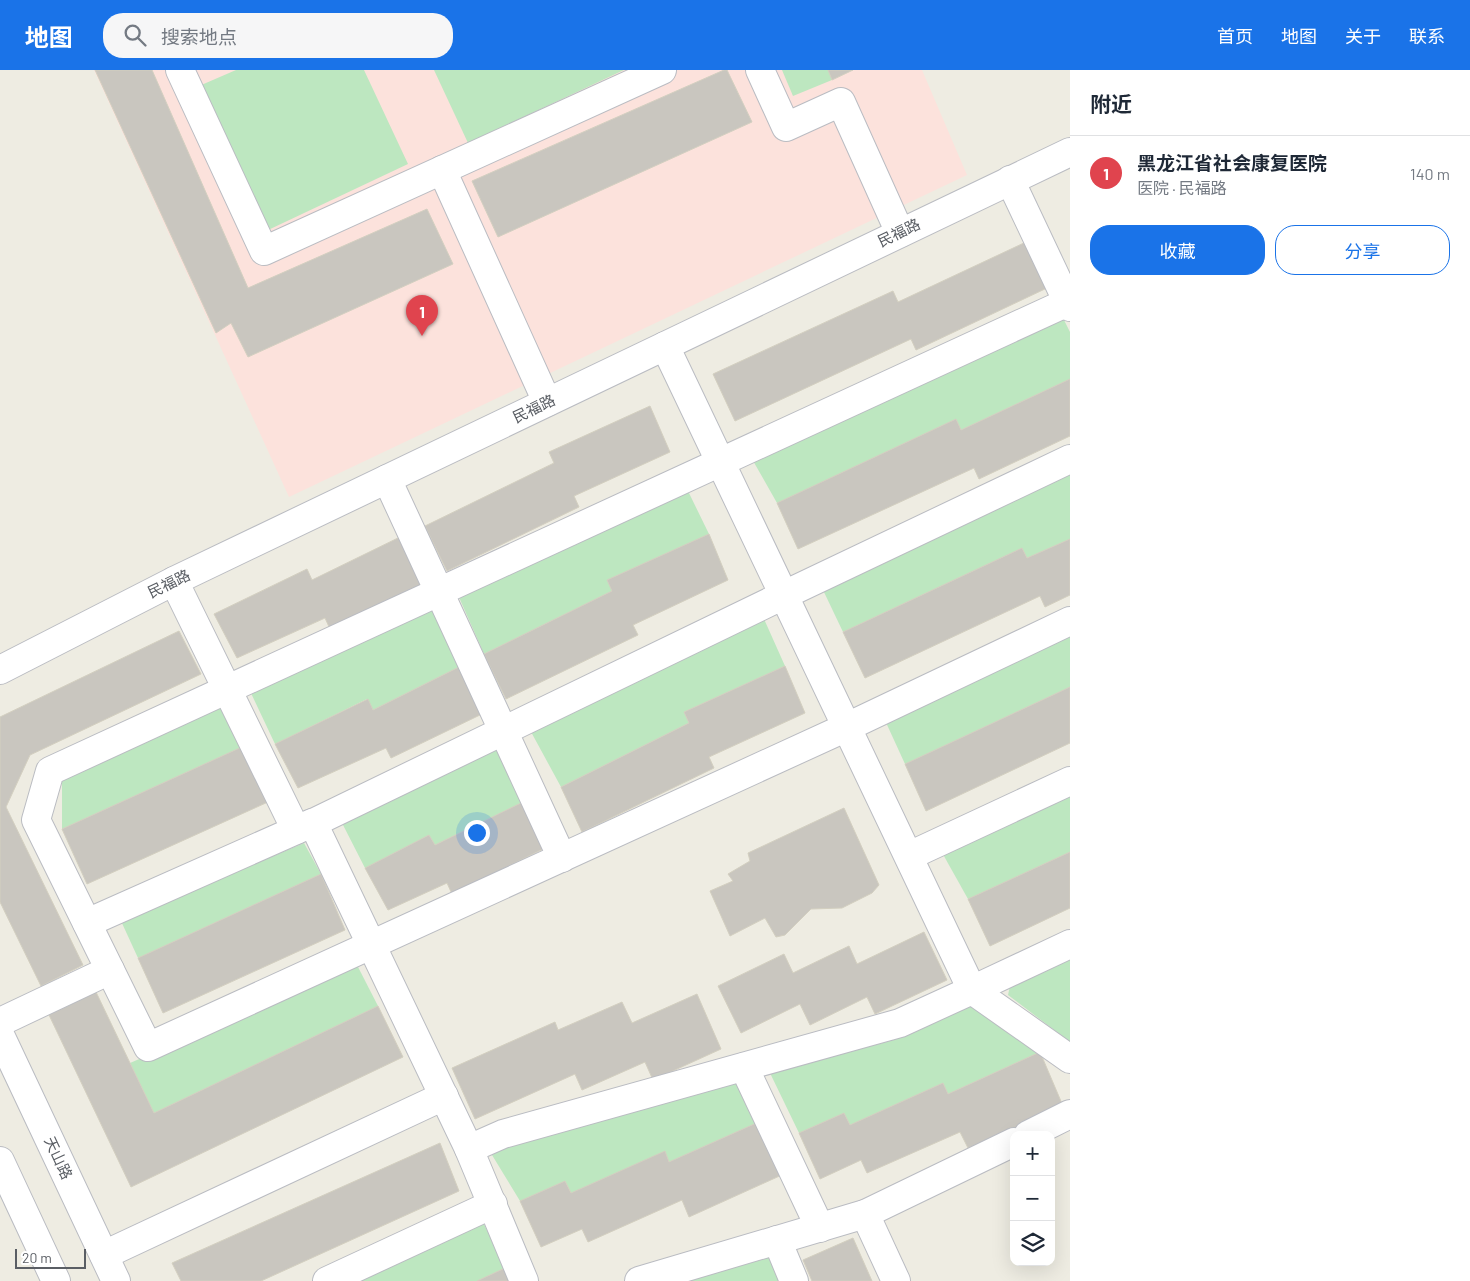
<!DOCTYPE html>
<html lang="zh">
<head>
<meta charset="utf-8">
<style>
  body { margin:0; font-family:Barlow,"Noto Sans SC",sans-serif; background:#f6f6f7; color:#1f2937 }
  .controls { position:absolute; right:15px; bottom:15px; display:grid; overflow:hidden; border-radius:10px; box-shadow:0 5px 20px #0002 }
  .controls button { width:45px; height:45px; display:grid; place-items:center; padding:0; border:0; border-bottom:1px solid #e0e1e3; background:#fff; color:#1f2937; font:25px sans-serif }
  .scale { position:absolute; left:15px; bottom:12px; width:71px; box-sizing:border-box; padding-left:5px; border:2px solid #5a5e64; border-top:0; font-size:14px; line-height:18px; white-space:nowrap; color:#5a5e64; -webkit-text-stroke:4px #fff; paint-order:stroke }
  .you { position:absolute; left:476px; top:762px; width:18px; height:18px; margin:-12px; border:4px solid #fff; border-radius:50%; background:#1a73e8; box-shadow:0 0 0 8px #1a73e833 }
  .badge { display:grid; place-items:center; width:32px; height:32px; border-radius:50%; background:#1a73e8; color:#fff; font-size:16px; font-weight:700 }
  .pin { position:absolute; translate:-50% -41px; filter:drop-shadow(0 1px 2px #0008) }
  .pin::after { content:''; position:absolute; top:26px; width:18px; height:15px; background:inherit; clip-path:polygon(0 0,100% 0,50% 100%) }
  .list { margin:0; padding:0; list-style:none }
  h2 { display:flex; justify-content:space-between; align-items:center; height:65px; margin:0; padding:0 20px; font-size:21px }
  h2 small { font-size:16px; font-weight:400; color:#747a83 }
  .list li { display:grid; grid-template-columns:32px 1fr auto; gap:15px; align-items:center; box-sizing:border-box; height:75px; padding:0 20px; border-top:1px solid #e0e1e3 }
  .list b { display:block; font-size:19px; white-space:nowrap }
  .list p { margin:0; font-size:16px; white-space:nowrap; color:#747a83 }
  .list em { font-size:16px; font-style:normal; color:#747a83 }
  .actions { display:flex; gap:10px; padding:15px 20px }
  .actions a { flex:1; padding:11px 0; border:1px solid #1a73e8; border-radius:20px; text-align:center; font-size:18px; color:#1a73e8 }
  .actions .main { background:#1a73e8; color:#fff }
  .icon { flex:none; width:28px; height:28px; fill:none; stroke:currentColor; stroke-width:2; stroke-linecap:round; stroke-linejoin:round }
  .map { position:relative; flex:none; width:1070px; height:1211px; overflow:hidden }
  header { display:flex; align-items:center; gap:30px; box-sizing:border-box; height:70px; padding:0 25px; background:#1a73e8; color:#fff }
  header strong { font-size:24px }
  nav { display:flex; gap:28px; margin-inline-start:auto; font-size:18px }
  .search { width:350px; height:45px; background:#f6f6f7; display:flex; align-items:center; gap:12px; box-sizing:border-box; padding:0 18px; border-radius:20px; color:#747a83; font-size:19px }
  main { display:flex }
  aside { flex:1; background:#fff }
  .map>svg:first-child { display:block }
  .medical { fill:#fce2dc }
  .green { fill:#bde7c0 }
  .building { fill:#c9c6bf; stroke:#d3cfc0 }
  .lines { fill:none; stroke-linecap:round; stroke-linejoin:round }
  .minor-casing { stroke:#babcc2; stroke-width:30 }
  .minor { stroke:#fff; stroke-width:28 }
  .labels { text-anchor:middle; stroke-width:4; stroke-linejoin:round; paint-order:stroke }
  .street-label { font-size:15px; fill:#5a5e64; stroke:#fff }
</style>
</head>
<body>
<header>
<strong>地图</strong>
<div class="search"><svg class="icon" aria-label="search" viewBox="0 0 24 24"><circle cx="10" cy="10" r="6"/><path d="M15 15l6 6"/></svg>搜索地点</div>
<nav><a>首页</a><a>地图</a><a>关于</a><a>联系</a></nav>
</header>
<main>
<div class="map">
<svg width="1070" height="1211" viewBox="0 0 1070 1211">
  <rect width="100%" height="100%" fill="#eeece2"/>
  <path class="medical" d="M94,0H922L967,105L289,427Z"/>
  <g class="green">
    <path d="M236,0H364L408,94L266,161L199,16Z"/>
    <path d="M434,0H624L468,73Z"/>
    <path d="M782,0H828L832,10L793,26Z"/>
    <path d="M1063,248L1070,262V309L961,360L956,349L777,433L752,389Z"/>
    <path d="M1070,400V469L1027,488L1022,478L843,562L823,520Z"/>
    <path d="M688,421L709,464L607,510L612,521L484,584L458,525Z"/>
    <path d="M433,539L461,596L373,640L367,629L275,674L250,621Z"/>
    <path d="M764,549L785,596L684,642L689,653L561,717L530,660Z"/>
    <path d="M1070,560V617L905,694L883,646Z"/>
    <path d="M225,634L244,676L62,759V704Z"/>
    <path d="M497,679L523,732L435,775L429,765L365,798L342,753Z"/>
    <path d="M1070,719V782L968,829L940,779Z"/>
    <path d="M304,773L321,804L138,888L121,851Z"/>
    <path d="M1070,888V972L1008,925L1010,916Z"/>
    <path d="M357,895L378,936L154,1043L130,993Z"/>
    <path d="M972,935L1040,982L948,1024L943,1013L850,1055L844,1043L799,1063L770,1003L890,971Z"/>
    <path d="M739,1010L761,1051L669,1092L665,1082L571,1123L565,1111L520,1131L492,1085L508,1076Z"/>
    <path d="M483,1152L505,1198L477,1211H350Z"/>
    <path d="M771,1187L781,1211H685Z"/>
  </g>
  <g class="building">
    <path d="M95,0H152L248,218L427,139L453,194L248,287L231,253L216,263Z"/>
    <path d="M724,0H727L752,52L498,167L472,111Z"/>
    <path d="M828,0H853L832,10Z"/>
    <path d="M1026,172L1047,218L916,280L911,269L735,351L713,304L893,221L898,232Z"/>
    <path d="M1070,309V366L979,409L974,398L798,479L777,433L956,349L961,360Z"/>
    <path d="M650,336L670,382L574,426L579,437L447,501L425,456L554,393L549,382Z"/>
    <path d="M709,464L728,510L633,555L638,565L506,629L484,584L612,521L607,510Z"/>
    <path d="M400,467L421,514L330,559L325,548L237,588L214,544L307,499L312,510Z"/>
    <path d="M1070,469V525L1045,537L1040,526L865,608L843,562L1022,478L1027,488Z"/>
    <path d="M179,561L201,604L30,685L6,737L83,895L41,916L0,832V647Z"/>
    <path d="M461,596L482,644L391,688L386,678L298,718L275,674L368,629L373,640Z"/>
    <path d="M785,596L805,643L709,687L714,698L582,762L561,717L689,653L684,642Z"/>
    <path d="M1070,617V673L926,741L905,694Z"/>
    <path d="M244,676L268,732L87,814L62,759Z"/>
    <path d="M523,732L543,779L452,824L447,813L388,840L365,798L429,765L435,775Z"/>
    <path d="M844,738L879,815L872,823L842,838L811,839L785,865L776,867L765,848L730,866L710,821L733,811L728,804L750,791L748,783Z"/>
    <path d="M1070,782V838L990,876L968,829Z"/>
    <path d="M321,804L345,860L163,943L138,888Z"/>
    <path d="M924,862L947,910L875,944L867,927L810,955L800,934L741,963L718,916L784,884L793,903L849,876L857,894Z"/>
    <path d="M96,922L154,1043L378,936L403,987L131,1117L49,945Z"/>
    <path d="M697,924L721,979L653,1010L645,992L582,1020L575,1004L475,1049L452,998L555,952L558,960L622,932L632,953Z"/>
    <path d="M1040,982L1063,1036L968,1078L960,1062L867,1103L861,1090L820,1109L799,1063L844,1043L850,1055L943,1013L948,1024Z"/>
    <path d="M761,1051L784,1104L689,1147L682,1130L588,1172L582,1159L541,1177L520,1131L565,1111L571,1123L665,1081L669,1092Z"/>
    <path d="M440,1073L459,1121L261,1211H181L172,1193Z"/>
    <path d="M853,1168L872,1211H812L803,1190Z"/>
    <path d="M505,1198L510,1211H477Z"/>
  </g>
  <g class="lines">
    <defs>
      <g id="minor">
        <path d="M180,0L264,181L662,0"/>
        <path d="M760,0L786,57L841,32L900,163"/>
        <path d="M442,100L547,332"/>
        <path d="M1010,110L1070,237"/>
        <path d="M1068,232L50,701L36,750L148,977L847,657L1070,551"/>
        <path d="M665,276L972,920L1070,874"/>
        <path d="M387,409L562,788"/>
        <path d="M174,511L296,760"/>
        <path d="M0,600L174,511L1070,82"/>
        <path d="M909,786L1070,711"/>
        <path d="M87,853L312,753"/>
        <path d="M0,952L110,900"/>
        <path d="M0,965L116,1211"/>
        <path d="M744,997L820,1158"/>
        <path d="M1028,1065L1070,1044"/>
        <path d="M469,1079L313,753L784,525L1070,389"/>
        <path d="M0,1091L56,1211"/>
        <path d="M865,1144L896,1211"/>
        <path d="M777,1170L794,1211"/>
        <path d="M104,1185L444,1026"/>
        <path d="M327,1211L493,1134"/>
        <path d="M524,1211L469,1079L503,1064L900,953L972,920L1070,989"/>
        <path d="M639,1211L865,1144L1014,1072"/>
      </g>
    </defs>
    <use href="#minor" class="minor-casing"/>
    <use href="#minor" class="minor"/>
  </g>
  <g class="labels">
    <g class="street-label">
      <text transform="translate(899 163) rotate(-26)" y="5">民福路</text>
      <text transform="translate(534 339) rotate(-26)" y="5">民福路</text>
      <text transform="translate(169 514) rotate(-26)" y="5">民福路</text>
      <text transform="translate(58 1088) rotate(65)" y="5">天山路</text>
    </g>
  </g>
</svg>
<div class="controls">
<button>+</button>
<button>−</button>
<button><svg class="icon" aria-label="layers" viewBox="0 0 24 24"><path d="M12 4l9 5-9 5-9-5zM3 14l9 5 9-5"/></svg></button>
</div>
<div class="scale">20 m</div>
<div class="you"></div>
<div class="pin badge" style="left:422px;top:266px;background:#e0444e">1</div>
</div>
<aside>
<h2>附近<small></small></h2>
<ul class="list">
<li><span class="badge" style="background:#e0444e">1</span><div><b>黑龙江省社会康复医院</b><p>医院 · 民福路</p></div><em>140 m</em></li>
</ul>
<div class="actions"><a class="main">收藏</a><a>分享</a></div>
</aside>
</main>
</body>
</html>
